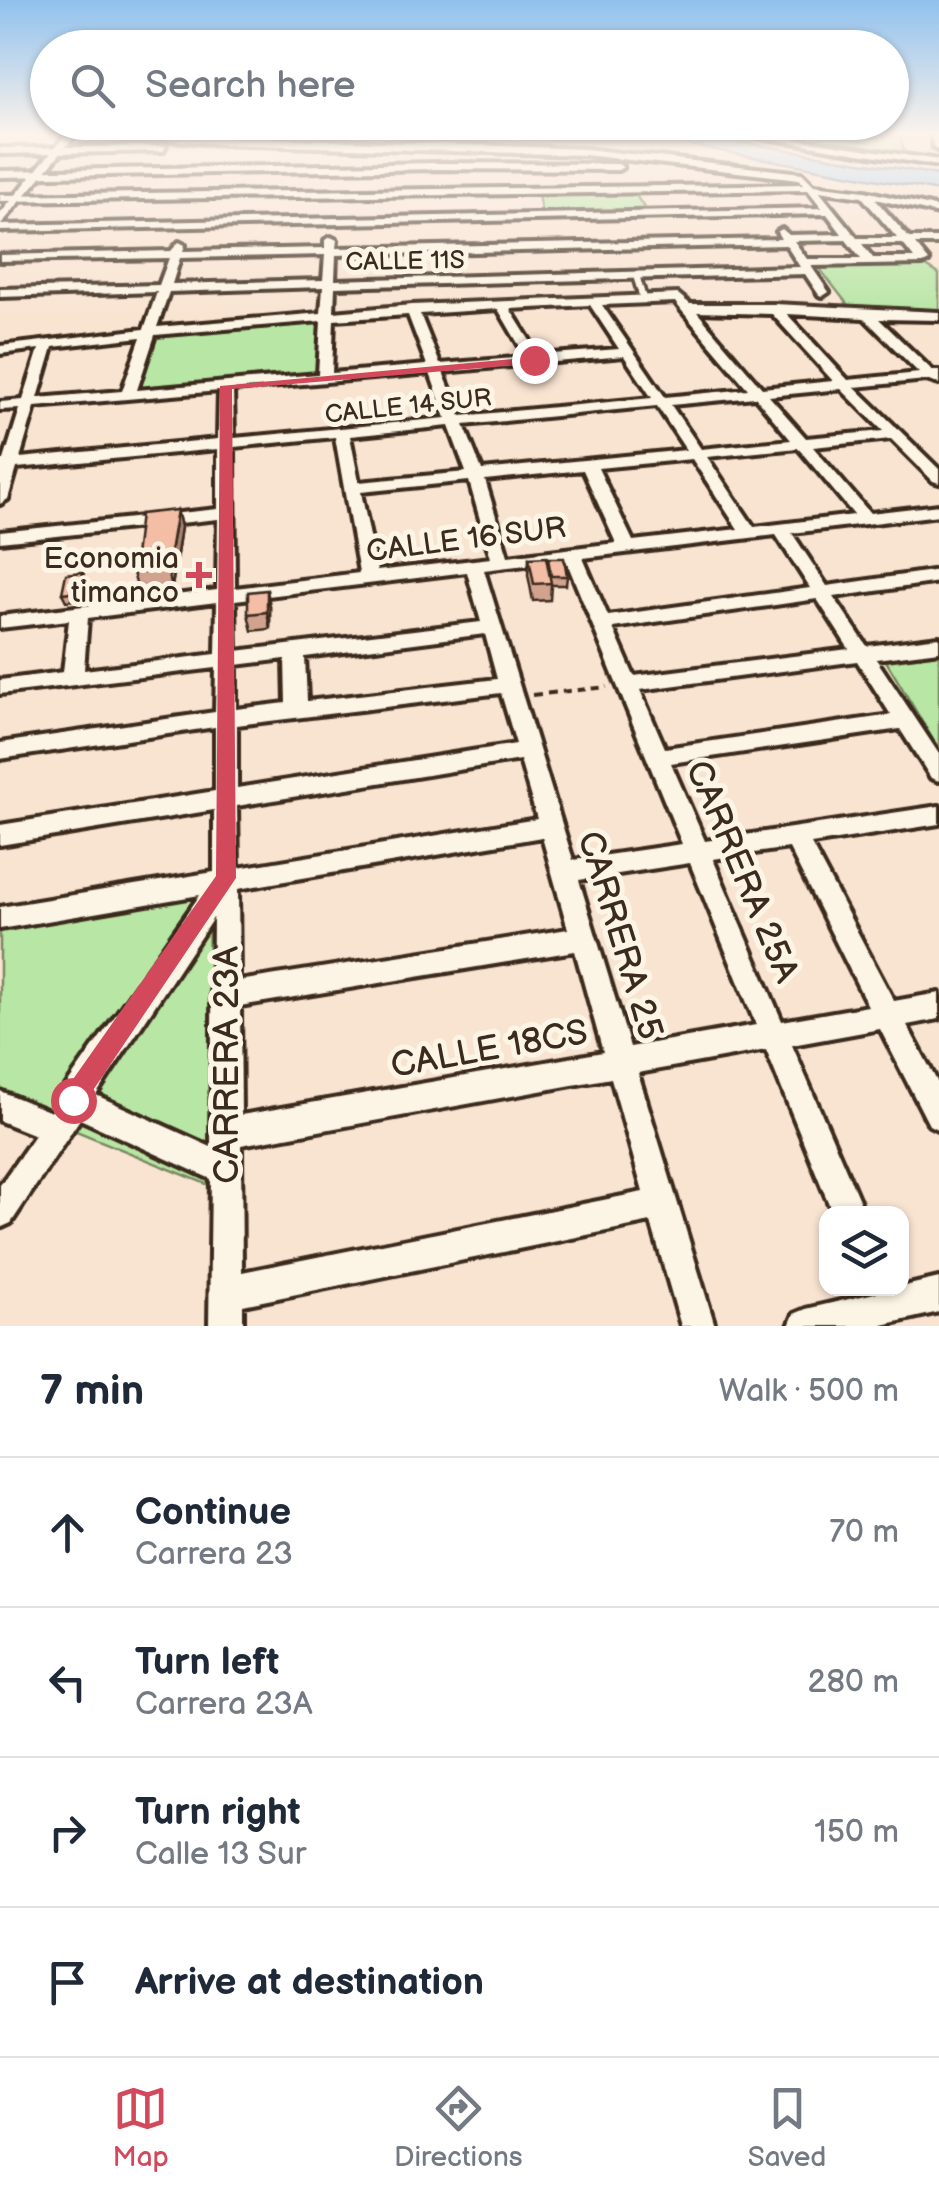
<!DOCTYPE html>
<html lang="en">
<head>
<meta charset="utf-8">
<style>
  body { margin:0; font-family:"Balsamiq Sans",sans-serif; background:#f6f6f7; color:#1f2937 }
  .controls { position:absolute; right:30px; bottom:30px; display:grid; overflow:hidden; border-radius:20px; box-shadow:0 2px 8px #0004 }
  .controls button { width:90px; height:90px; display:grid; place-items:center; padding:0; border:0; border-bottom:2px solid #e0e1e3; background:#fff; color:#1f2937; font:50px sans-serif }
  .stop { position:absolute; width:30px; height:30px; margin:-22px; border:8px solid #d1495b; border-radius:50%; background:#fff }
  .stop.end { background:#d1495b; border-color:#fff; box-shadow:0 2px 10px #0008 }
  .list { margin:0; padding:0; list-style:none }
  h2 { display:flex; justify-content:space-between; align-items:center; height:130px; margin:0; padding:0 40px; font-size:42px }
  h2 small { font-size:32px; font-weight:400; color:#747a83 }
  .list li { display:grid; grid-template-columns:65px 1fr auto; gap:30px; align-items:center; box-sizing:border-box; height:150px; padding:0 40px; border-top:2px solid #e0e1e3 }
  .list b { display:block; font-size:38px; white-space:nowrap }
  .list p { margin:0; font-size:32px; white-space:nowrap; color:#747a83 }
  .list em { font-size:32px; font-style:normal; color:#747a83 }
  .icon { flex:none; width:55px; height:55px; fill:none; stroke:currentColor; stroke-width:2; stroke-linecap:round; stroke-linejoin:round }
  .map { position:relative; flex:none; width:939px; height:1326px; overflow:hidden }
  .search { position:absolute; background:#fff; box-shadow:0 2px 8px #0004; left:30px; right:30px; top:30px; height:110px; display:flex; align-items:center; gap:25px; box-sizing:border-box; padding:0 35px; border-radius:55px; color:#747a83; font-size:38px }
  .sheet { height:730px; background:#fff }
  nav { display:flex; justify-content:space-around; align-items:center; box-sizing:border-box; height:140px; border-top:2px solid #e0e1e3; background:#fff; font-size:28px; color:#747a83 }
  nav a { display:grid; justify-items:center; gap:5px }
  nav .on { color:#d1495b }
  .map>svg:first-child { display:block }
  .green { fill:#b8e6a5; stroke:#7a8862; stroke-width:2.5 }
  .water { fill:#acd4f6; stroke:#7f90a0; stroke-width:2.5 }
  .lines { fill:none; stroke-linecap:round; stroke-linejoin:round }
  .pedestrian-casing { stroke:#3b2a1e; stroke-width:7 }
  .minor-casing { stroke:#3b2a1e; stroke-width:8 }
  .tertiary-casing { stroke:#3b2a1e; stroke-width:8 }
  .path { stroke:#3b2a1e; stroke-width:4; stroke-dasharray:9 6; stroke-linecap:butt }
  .pedestrian { fill:#fcf5e5; fill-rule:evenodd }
  .minor { fill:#fcf5e5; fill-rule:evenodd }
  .tertiary { fill:#fcf5e5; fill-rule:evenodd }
  .wall { fill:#d1a38f; stroke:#3b2a1e; stroke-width:2.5 }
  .shaded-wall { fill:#aa8474; stroke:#3b2a1e; stroke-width:2.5 }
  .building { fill:#f3bda6; stroke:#3b2a1e; stroke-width:2.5 }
  .route { fill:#d1495b }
  .poi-dot { fill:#d1495b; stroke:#fcf5e5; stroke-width:4 }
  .labels { text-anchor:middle; stroke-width:10; stroke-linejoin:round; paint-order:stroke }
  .far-street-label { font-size:25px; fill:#3b2a1e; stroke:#fcf5e5 }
  .street-label { font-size:30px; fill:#3b2a1e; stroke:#fcf5e5 }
  .poi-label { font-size:30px; fill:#3b2a1e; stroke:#fcf5e5; text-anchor:end }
  .near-street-label { font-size:35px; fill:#3b2a1e; stroke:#fcf5e5 }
</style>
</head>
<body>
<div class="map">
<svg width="939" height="1326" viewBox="0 0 939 1326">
  <rect width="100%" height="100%" fill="#f9e4d2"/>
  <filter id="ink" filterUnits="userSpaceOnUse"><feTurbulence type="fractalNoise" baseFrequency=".01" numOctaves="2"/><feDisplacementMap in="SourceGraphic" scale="20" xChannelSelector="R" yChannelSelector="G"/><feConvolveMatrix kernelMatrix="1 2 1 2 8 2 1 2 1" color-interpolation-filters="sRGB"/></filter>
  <g filter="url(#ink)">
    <g class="green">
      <path d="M785,133H899L905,155L786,137Z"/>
      <path d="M632,189L648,214L542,215L537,190Z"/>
      <path d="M923,264L939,274V311L848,305L817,265Z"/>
      <path d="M320,318L318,376L137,391L158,332Z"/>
      <path d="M939,654V750L886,661Z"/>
      <path d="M208,884L211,1186L0,1100V921Z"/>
    </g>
    <path class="water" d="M447,133H686L939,175V191L644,137Z"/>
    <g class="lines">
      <defs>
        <path id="pedestrian" d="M633,276L640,278L647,301L640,299Z"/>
        <g id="minor">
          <path d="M111,133L585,149L802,173L814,185L865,191L939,208V214L875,199L909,238H939V244H915L929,261L923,264L811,266L829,292L823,296L819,295L805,274L335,287L334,312L412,305L678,294L690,304H774L939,312V320L879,319L933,371H939V384L926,380L855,387L939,469V483L933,481L891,439L813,447L870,513L939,505V515L792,533L827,586L939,570V582L834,597L867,646L939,637V651L876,659L939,754V781L931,778L900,729L671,763L705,841L939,806V824L811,844L894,1001L939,993V1019L907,1025L939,1085V1130L929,1125L880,1029L792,1045L865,1214H833L766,1050L638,1073L715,1326H681L651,1222L243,1305V1326H209L211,1179L80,1119L11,1223L0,1228V1185L35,1135L0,1121V1091L51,1112L63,1090L200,895L0,929V907L214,872V810L0,845V825L215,791V727L0,759V743L215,712L216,668L0,694V680L63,672L69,620L0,628V616L217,590L218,519L0,542V532L218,509V449L17,468L8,499L0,504V460H4L20,409L0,410V402L23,400L39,349L0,354V346L144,329L157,292L0,297V289L159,285L169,258L0,261V255L171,251L179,242L185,245L183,251L325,248V240L331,237L337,240L336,248L781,239L777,232L782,229L789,235L842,234L827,214L0,231V225L822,208L808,190L0,201V195L803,184L799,179L585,155L220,144L115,136ZM819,191L862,197L897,238H857ZM846,240L861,259H807L794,241ZM862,244H903L914,258H873ZM786,245L800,267L335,280L336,255ZM325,255L323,280L172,284L180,258ZM323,287L321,313L157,327L169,292ZM675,302L682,311L748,389L665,397L602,305ZM590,305L619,349L539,355L510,309ZM498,309L526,357L440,364L420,314ZM697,312L772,314L833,381L762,388ZM787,314L864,318L919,373L848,380ZM408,315L427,365L332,373L334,320ZM321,321L318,374L137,390L155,335ZM141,337L122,391L38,398L53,347ZM624,356L652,398L461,416L443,372ZM430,373L446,418L234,438L233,390ZM841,389L883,431L806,438L769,396ZM219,391L218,439L20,458L35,407ZM755,397L791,440L701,449L671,405ZM657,406L686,450L482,470L464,425ZM449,426L466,472L359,482L350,436ZM335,437L359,573L235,588L234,447ZM798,448L854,515L754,527L707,457ZM692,459L738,529L633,541L598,468ZM583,470L616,543L508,556L485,480ZM469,481L491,558L377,571L361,492ZM776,535L810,588L608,616L583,558ZM566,560L682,844L573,860L484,570ZM467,572L481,622L236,651L235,600ZM817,599L849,649L634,676L613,628ZM217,602L216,654L84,670L88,618ZM485,634L497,679L307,701L305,657ZM285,659L286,703L236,709V665ZM857,661L891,715L665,748L640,690ZM501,693L516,744L237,788V725ZM520,760L537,819L238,868L237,806ZM542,837L568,929L239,981L238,889ZM789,848L868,1006L782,1021L713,859ZM690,863L756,1025L630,1047L579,880ZM213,918L211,1147L96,1095ZM575,951L603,1052L241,1115L240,1006ZM611,1078L643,1192L242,1272L241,1145Z"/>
          <path d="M735,133H754L939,160V166Z"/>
          <path d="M931,133H939V151L934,148Z"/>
          <path d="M166,146L163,151L0,154V148Z"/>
          <path d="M436,163L618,164L623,167L618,170L436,169L0,177V171Z"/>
          <path d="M939,1278V1312L878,1326H789L794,1314L806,1309Z"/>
        </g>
        <path id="tertiary" d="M67,133H77L0,226V214Z"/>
      </defs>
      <use href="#pedestrian" class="pedestrian-casing"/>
      <use href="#minor" class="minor-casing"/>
      <use href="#tertiary" class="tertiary-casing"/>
      <path class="path" d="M532,695L607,687"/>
      <use href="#pedestrian" class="pedestrian"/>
      <use href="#minor" class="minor"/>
      <use href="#tertiary" class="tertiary"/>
    </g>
    <g class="wall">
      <path d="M177,510L181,527L172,587L138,590L133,573Z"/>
      <path d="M529,558L547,565L548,558L567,576L566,585H551L550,600L533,601L528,575Z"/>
      <path d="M86,581L83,599L66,601L62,593Z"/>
      <path d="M270,606V629L252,631L248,614Z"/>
    </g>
    <g class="shaded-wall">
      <path d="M177,510L181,527L172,587L167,570Z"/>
      <path d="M83,572L86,581L83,599L80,591Z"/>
      <path d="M267,590L270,606V629L267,612Z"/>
    </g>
    <g class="building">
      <path d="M177,510L167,570L133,573L140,514Z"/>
      <path d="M546,557L551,583L534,584L529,558Z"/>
      <path d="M548,558H564L567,576H551Z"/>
      <path d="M83,572L80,591L62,593L66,574Z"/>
      <path d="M267,590V612L248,614V592Z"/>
    </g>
  </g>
  <linearGradient id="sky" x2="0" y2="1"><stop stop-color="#90c1ee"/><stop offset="0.42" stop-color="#fcf3eb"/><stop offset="1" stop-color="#fcf3eb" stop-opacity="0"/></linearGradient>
  <rect width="939" height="318" fill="url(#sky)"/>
  <path class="route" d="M534,357L538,363L232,389L236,878L81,1108L73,1112L64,1108L61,1100L64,1092L216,876L220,386Z"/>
  <path class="poi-dot" d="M194 560h10v10h10v10h-10v10h-10v-10h-10v-10h10z"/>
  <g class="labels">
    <g class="far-street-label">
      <text transform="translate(405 260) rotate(-1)" y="9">CALLE 11S</text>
      <text transform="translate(408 405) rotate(-6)" y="9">CALLE 14 SUR</text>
    </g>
    <g class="street-label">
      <text transform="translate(466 539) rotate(-7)" y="10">CALLE 16 SUR</text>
    </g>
    <g class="poi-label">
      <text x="179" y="568">Economia<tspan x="179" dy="34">timanco</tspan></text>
    </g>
    <g class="near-street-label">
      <text transform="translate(743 871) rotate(67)" y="12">CARRERA 25A</text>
      <text transform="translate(621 935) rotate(73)" y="12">CARRERA 25</text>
      <text transform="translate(489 1048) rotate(-10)" y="12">CALLE 18CS</text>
      <text transform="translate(226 1065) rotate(-90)" y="12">CARRERA 23A</text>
    </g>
  </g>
</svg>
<div class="controls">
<button><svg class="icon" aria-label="layers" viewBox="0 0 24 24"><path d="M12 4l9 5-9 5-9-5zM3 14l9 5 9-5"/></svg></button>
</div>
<div class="stop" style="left:73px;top:1100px"></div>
<div class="stop end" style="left:534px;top:360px"></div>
<div class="search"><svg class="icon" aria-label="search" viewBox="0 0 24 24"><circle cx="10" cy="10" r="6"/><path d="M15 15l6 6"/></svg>Search here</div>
</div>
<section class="sheet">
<h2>7 min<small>Walk · 500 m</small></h2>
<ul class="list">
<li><svg class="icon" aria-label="ahead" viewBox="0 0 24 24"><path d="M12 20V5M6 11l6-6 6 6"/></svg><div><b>Continue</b><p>Carrera 23</p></div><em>70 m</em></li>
<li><svg class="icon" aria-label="left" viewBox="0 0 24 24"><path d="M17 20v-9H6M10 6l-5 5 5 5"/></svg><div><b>Turn left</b><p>Carrera 23A</p></div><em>280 m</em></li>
<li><svg class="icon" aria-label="right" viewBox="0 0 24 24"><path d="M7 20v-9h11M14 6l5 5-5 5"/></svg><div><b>Turn right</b><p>Calle 13 Sur</p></div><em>150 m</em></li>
<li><svg class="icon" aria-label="arrive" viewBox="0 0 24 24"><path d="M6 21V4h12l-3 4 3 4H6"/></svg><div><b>Arrive at destination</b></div></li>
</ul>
</section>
<nav>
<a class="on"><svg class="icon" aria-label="map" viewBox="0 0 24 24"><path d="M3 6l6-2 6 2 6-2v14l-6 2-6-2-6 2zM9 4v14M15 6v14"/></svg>Map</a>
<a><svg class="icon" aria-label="directions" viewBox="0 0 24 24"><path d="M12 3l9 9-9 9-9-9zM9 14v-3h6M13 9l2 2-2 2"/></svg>Directions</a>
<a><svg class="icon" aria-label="saved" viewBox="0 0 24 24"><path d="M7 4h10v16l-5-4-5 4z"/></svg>Saved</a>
</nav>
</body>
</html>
